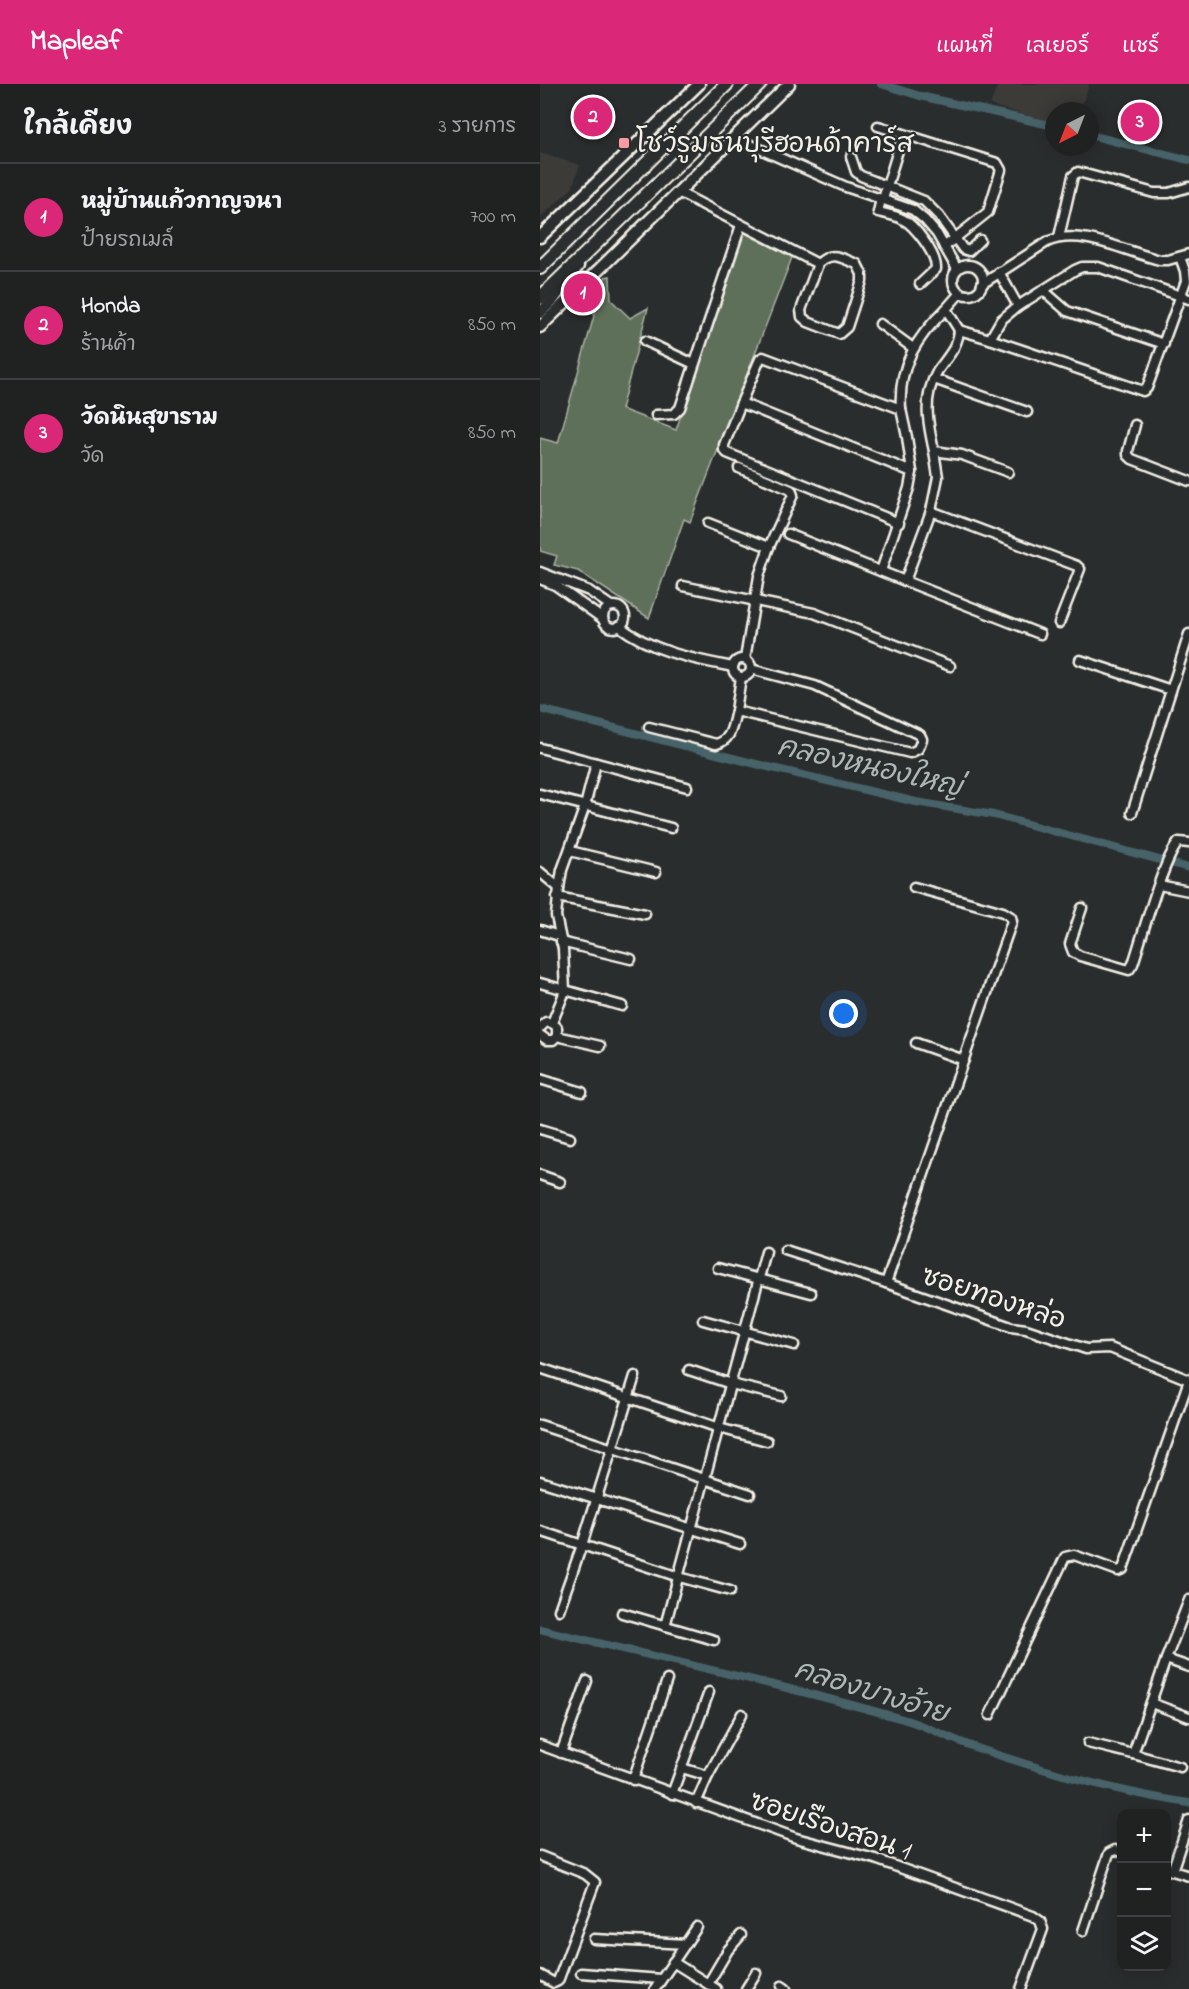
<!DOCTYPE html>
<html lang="th">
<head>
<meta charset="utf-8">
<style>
  body { margin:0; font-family:"Indie Flower","Playpen Sans Thai",sans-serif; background:#2d2f2f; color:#f1f3f6 }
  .controls { position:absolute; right:18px; bottom:18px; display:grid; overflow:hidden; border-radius:12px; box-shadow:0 3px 15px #0003 }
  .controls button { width:54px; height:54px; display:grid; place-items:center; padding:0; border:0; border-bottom:2px solid #3d3f40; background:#202222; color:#f1f3f6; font:30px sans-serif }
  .compass { position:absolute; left:505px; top:18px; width:54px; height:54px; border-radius:50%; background:#202222; box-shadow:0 3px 15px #0003; rotate:222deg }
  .you { position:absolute; left:304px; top:930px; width:21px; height:21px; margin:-15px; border:4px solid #fff; border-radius:50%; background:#1a73e8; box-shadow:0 0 0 9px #1a73e833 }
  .badge { display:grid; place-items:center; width:39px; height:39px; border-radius:50%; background:#db2777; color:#fff; font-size:20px; font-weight:700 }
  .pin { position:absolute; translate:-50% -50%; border:3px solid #fff; box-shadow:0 2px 6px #0006 }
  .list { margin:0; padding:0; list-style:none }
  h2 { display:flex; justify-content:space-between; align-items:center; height:78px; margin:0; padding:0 24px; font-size:26px }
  h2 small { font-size:20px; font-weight:400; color:#a2a4a5 }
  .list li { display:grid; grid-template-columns:39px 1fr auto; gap:18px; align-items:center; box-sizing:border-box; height:108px; padding:0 24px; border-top:2px solid #3d3f40 }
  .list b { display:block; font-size:22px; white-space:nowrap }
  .list p { margin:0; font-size:20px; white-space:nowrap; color:#a2a4a5 }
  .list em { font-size:20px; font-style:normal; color:#a2a4a5 }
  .icon { flex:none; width:33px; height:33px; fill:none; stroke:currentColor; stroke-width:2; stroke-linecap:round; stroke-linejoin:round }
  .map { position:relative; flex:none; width:649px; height:1905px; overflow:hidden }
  header { display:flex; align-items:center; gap:36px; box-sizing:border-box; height:84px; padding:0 30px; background:#db2777; color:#fff }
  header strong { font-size:28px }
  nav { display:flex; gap:33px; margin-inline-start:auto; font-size:21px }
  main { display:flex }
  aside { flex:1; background:#202222 }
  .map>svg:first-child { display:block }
  .built { fill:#3c3b37 }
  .green { fill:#5e705a; stroke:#a9b0a1; stroke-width:1.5 }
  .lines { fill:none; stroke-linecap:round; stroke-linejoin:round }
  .canal { stroke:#466469; stroke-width:8 }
  .minor-casing { stroke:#f4f1e8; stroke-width:13 }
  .major-casing { stroke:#f4f1e8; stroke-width:15 }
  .highway-casing { stroke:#f4f1e8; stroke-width:16 }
  .minor { stroke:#2a2d2e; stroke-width:8 }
  .major { stroke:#2a2d2e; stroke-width:10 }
  .highway { stroke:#2a2d2e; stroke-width:12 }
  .poi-dot { fill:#ff9aa2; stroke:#2a2d2e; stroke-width:2 }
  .labels { text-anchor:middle; stroke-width:4.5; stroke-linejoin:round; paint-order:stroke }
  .poi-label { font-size:27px; fill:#f4f1e8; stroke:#2a2d2e; text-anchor:start }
  .street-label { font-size:27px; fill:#f4f1e8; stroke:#2a2d2e }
  .water-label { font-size:28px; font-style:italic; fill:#aeb9b5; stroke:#2a2d2e }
</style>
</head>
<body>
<header>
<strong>Mapleaf</strong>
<nav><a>แผนที่</a><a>เลเยอร์</a><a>แชร์</a></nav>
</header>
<main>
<aside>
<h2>ใกล้เคียง<small>3 รายการ</small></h2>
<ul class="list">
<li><span class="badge">1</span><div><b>หมู่บ้านแก้วกาญจนา</b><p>ป้ายรถเมล์</p></div><em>700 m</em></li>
<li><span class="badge">2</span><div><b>Honda</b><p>ร้านค้า</p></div><em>850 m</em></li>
<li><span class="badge">3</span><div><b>วัดนินสุขาราม</b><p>วัด</p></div><em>850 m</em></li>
</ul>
</aside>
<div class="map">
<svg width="649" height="1905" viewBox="0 0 649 1905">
  <rect width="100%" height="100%" fill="#2a2d2e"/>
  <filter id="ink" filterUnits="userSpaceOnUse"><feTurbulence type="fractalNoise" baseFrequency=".0167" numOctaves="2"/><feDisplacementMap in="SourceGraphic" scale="12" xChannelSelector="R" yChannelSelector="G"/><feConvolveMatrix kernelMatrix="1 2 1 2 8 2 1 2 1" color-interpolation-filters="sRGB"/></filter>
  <g filter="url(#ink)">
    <g class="built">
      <path d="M458,0H549L540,27H514V39L450,21Z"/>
      <path d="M0,69L40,81L32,104L0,134Z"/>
    </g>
    <path class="green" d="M203,147L253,171L150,438L144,435L109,534L38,487L14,481L17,472L0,467V354L18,359L65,193L70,192L71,216L90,234L108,224L81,325L136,346Z"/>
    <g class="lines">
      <g class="canal">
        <path d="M341,0L380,12L514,42"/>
        <path d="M550,51L649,76"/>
        <path d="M0,625L224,682L376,718L454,731L649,784"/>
        <path d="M0,1545C122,1575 245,1601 366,1636C389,1643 411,1655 434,1663C504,1687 576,1708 649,1719"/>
      </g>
      <defs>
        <g id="minor">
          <path d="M338,42L457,79L461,86L448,128L404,163"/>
          <path d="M195,54L306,103L373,126L385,136L397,150L417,185"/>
          <path d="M311,73L316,88L321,92L384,117L399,132L423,165L429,167L440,156"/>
          <path d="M138,108L278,180L261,226L262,233L268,238L299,250L307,243L322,197V190L317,180C301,174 292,166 278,180"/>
          <path d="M341,115L338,128C346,130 354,131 362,135C375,141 397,171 396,185L380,200"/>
          <path d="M343,115L363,50"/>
          <path d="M519,153L533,92L538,88L614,109H629L649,103"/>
          <circle cx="428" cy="196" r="15"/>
          <path d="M459,188L478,222"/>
          <path d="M442,200L507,158C541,143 586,168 620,176H628L649,170"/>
          <path d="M503,206L527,227L624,260"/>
          <path d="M420,209L406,225L419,246L450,255L603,307L607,304L646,197L645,187L640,173"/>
          <path d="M340,240L373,264"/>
          <path d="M419,246C418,264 406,274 397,288C382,314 388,340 394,367L422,371L468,388"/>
          <path d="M450,255L461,236L478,222L535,186L542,183H558L649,215"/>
          <path d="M105,257L154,280"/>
          <path d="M394,295L487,328"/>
          <path d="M201,319L184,361V366L187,369L359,439"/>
          <path d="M361,325L367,353L372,388"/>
          <path d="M116,331L134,330L140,324L201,141"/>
          <path d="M595,341L588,367V371L592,375L649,397"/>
          <path d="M394,367L398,393L391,427L537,482L540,485L519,539"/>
          <path d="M199,384L251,406L253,411L229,463L219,492L205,575"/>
          <path d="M391,427L365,497L500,550"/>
          <path d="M168,439L229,463"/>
          <path d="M248,450L365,497"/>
          <path d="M341,487L369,404L372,388L201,319L220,275L223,273L361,325C358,282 376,254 406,225"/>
          <path d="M0,488L49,507L71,522"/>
          <path d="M0,495L15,501L63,535"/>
          <path d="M143,502L274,529L410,582"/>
          <circle cx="74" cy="533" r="11"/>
          <path d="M79,542C113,568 153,575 193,583"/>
          <circle cx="202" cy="584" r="9"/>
          <path d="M540,576L631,606"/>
          <path d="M201,593L196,627L370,669L378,665L382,655L380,651L275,602L211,585"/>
          <path d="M109,643L176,660C192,656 192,641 196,627"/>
          <path d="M0,664L147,703"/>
          <path d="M0,710L131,744"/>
          <path d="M592,729L649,550"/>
          <path d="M30,767L116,788"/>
          <path d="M0,788L19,804L16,832L23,865L25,907L12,939"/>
          <path d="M619,801L649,807"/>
          <path d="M19,804L22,786L45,722L56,679"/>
          <path d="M17,813L105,830"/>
          <path d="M542,824L530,860L533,868L540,872L589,886L593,880C601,856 624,772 639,758L649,759"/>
          <path d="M0,846L19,852"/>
          <path d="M21,858L91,875"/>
          <path d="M0,899L82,922"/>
          <path d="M0,944L6,938L12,939L17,943V952"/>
          <path d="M0,951L7,956H13L17,952L60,962"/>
          <path d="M376,959L424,976"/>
          <path d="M0,995L42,1008"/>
          <path d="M0,1045L30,1054"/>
          <path d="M0,1091L20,1098"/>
          <path d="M245,1166L346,1199L471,1243L486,1245L546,1265L570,1264L649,1296"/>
          <path d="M178,1184L271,1209"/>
          <path d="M346,1199L472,837L471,833L463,828L374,803"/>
          <path d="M163,1236L254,1261"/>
          <path d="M0,1284L179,1344L227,1357"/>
          <path d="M149,1286L191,1300L241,1312"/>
          <path d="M0,1341L210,1410"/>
          <path d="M0,1397L200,1460"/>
          <path d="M0,1447L139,1493L190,1507"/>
          <path d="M19,1526L42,1461L95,1292"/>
          <path d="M82,1529L174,1556"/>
          <path d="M125,1542L226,1168"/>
          <path d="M626,1575L649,1583"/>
          <path d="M611,1619L649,1633"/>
          <path d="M450,1631L525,1473L534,1471L578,1487L583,1485L649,1296"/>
          <path d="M548,1659L593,1670"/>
          <path d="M0,1661L256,1754L335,1775L493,1832L500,1837L503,1845L481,1905"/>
          <path d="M21,1669L47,1597"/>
          <path d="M640,1683L593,1670L626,1575L649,1516"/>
          <path d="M142,1684L168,1692"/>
          <path d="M93,1696L127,1596"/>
          <path d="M132,1710L169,1608"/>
          <path d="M156,1719L168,1692L202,1630"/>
          <path d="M0,1772L45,1790L55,1798L18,1897L14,1899L0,1891"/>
          <path d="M626,1785L649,1792"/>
          <path d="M632,1787L649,1736"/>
          <path d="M543,1847L569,1769L575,1766L582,1768"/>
          <path d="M54,1855L146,1860"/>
          <path d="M133,1878L176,1905"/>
          <path d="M41,1889L121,1895"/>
          <path d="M168,1900L188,1866L201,1851"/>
          <path d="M242,1902L246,1905"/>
          <path d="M115,1905L157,1843"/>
          <path d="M206,1905L216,1889"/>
        </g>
        <g id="major">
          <path d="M0,153L159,0"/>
          <path d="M0,229L13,216L38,182"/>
          <path d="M0,243L249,0"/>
        </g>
        <g id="highway">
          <path d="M0,184L187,0"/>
          <path d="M0,214L220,0"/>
        </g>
      </defs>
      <use href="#minor" class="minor-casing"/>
      <use href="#major" class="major-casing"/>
      <use href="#highway" class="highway-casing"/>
      <use href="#minor" class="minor"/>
      <use href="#major" class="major"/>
      <use href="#highway" class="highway"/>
    </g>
  </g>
  <rect class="poi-dot" x="78" y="53" width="12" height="12" rx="3"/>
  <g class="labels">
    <g class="poi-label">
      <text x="96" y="68">โชว์รูมธนบุรีฮอนด้าคาร์ส</text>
    </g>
    <g class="street-label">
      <text transform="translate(454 1213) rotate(18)" y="9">ซอยทองหล่อ</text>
      <text transform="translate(291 1741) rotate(18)" y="9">ซอยเรืองสอน 1</text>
    </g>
    <g class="water-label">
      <text transform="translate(330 681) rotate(13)" y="10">คลองหนองใหญ่</text>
      <text transform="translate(332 1606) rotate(17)" y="10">คลองบางอ้าย</text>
    </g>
  </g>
</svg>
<div class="controls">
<button>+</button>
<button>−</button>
<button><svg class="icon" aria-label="layers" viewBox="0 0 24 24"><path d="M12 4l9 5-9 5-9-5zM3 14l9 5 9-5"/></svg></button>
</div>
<svg class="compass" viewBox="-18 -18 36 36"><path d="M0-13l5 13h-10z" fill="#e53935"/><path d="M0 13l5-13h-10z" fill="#a2a4a5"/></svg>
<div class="you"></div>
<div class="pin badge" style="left:43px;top:209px">1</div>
<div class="pin badge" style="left:53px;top:33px">2</div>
<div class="pin badge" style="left:600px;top:38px">3</div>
</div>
</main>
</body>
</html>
